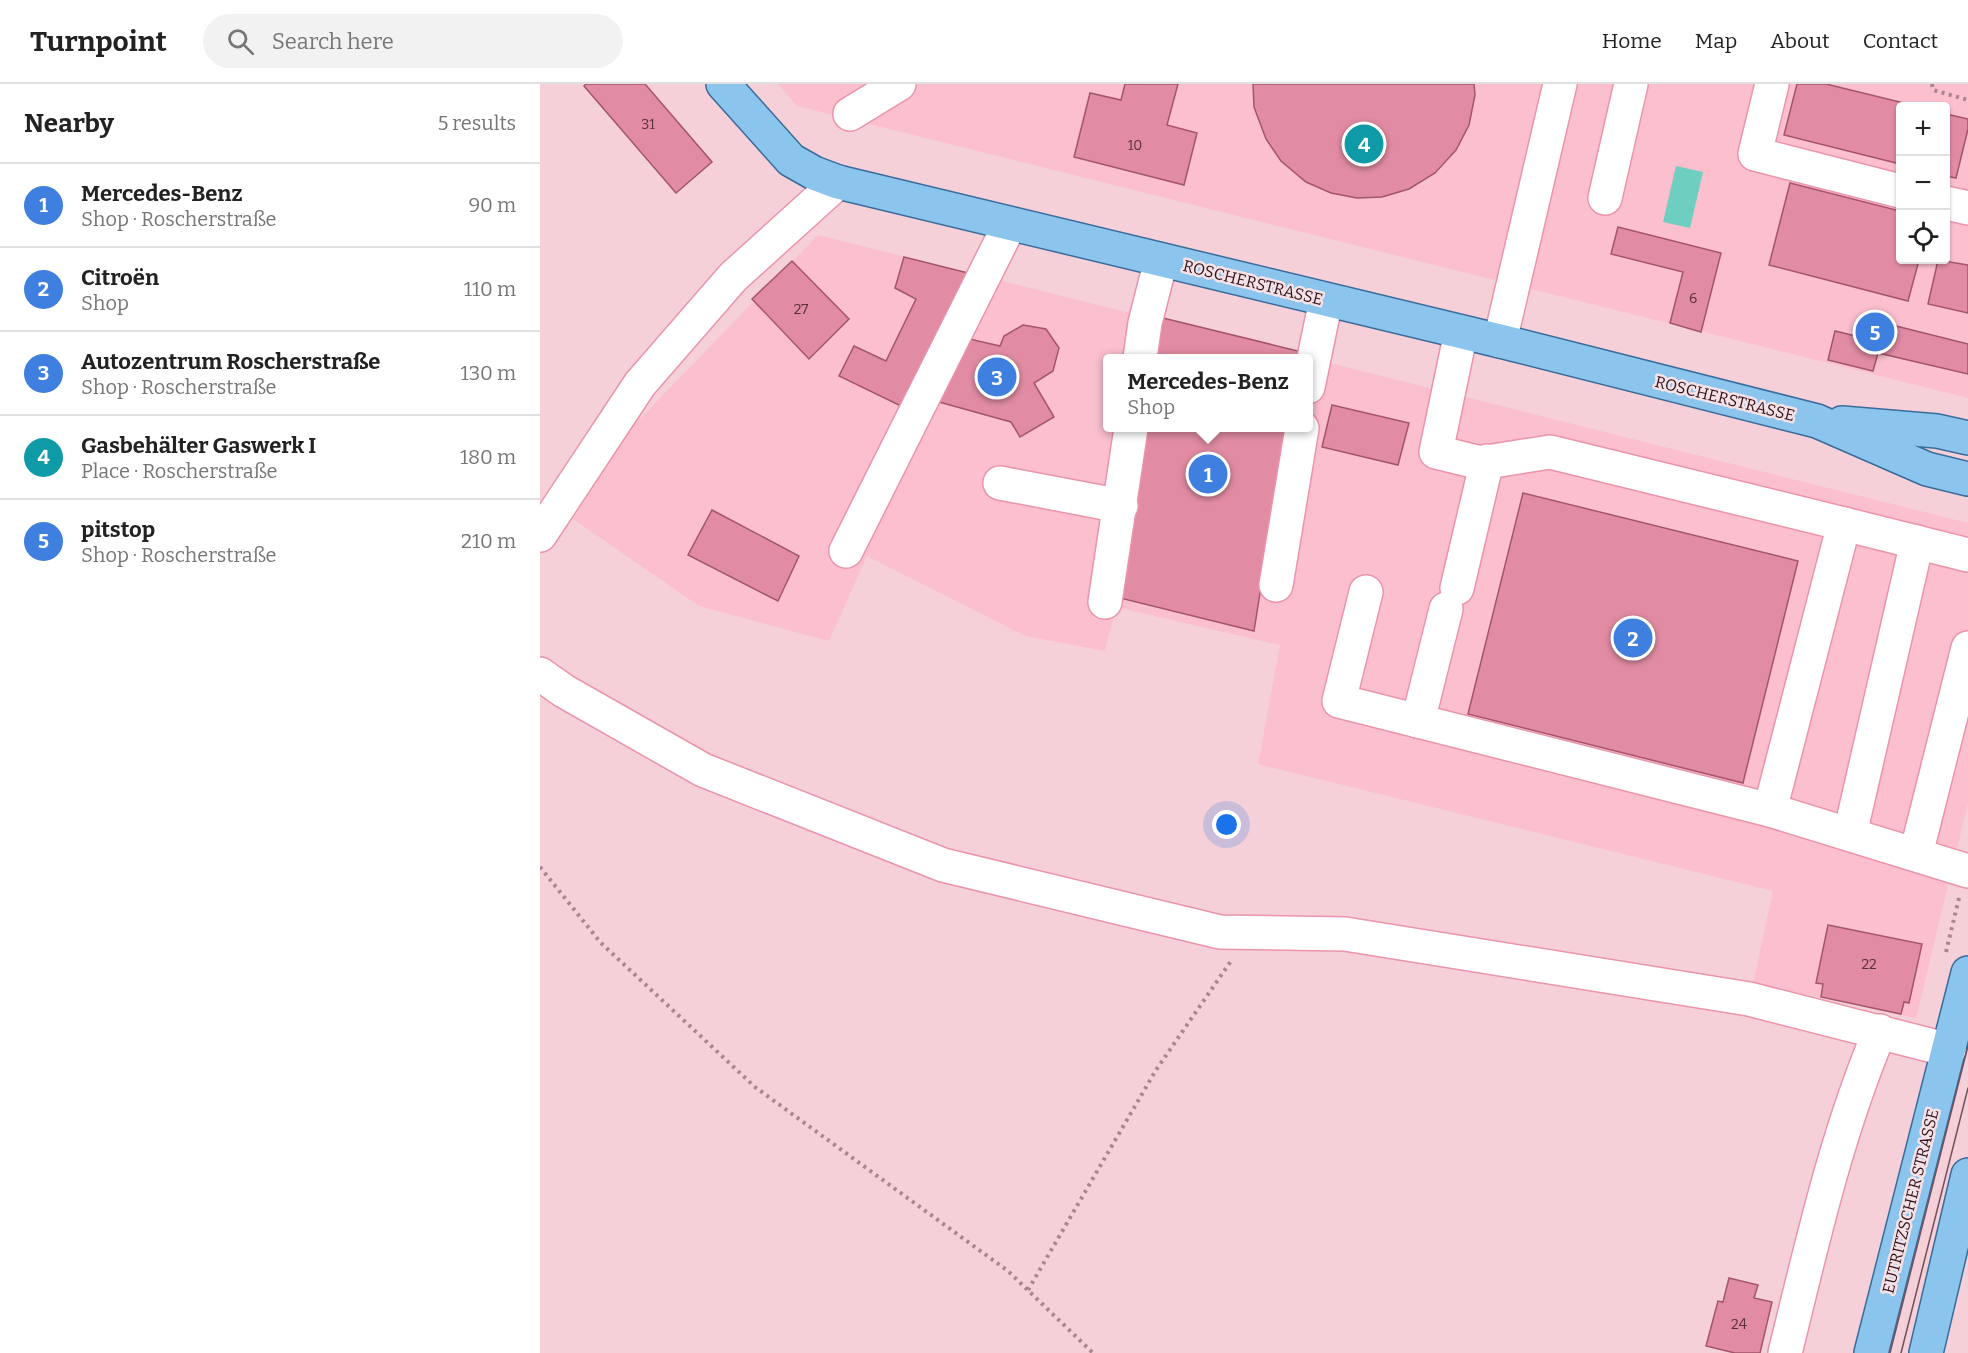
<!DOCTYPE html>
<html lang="en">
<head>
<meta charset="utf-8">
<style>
  body { margin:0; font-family:Bitter,serif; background:#f2f2f2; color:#222 }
  .controls { position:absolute; right:18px; top:18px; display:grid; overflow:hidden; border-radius:6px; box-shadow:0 2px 4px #0004 }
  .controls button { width:54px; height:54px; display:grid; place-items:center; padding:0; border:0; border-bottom:2px solid #e0e0e0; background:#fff; color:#222; font:30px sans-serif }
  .you { position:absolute; left:687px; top:741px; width:21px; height:21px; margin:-15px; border:4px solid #fff; border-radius:50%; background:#1a73e8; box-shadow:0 0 0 9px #1a73e833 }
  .badge { display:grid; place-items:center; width:39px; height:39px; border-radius:50%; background:#db2777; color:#fff; font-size:20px; font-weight:700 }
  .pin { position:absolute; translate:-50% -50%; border:3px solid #fff; box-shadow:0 2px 6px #0006 }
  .popup { position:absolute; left:563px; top:270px; width:210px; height:78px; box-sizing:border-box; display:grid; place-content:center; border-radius:6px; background:#fff; filter:drop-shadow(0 2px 4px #0005); font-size:20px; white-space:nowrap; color:#767676 }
  .popup b { font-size:22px; color:#222 }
  .popup::after { content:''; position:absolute; left:50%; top:100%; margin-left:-12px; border:12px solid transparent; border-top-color:#fff }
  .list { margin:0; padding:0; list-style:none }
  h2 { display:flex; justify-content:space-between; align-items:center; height:78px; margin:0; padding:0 24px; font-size:26px }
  h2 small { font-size:20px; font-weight:400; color:#767676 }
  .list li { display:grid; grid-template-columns:39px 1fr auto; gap:18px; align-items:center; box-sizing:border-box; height:84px; padding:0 24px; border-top:2px solid #e0e0e0 }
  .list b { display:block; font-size:22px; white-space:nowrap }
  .list p { margin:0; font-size:20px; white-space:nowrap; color:#767676 }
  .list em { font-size:20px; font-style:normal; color:#767676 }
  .icon { flex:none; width:33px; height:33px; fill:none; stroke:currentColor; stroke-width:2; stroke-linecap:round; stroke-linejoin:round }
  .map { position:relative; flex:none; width:1428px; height:1269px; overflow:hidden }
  header { display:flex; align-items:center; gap:36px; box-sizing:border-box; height:84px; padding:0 30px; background:#fff; border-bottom:2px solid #e0e0e0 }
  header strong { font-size:28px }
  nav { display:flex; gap:33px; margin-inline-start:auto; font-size:21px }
  .search { width:420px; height:54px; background:#f2f2f2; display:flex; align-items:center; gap:15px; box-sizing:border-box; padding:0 21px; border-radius:33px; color:#767676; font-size:22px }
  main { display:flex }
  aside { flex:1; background:#fff }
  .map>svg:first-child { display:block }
  .built { fill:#fbbfcd; fill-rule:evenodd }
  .water { fill:#6ecec0 }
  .building { fill:#e28ca3; stroke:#a4556c; stroke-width:1.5 }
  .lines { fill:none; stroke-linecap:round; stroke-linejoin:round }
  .minor-casing { stroke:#eb94ab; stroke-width:36 }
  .major-casing { stroke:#396c9b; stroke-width:36 }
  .path { stroke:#a9868f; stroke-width:4; stroke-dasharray:3 4.5; stroke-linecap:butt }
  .minor { stroke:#fff; stroke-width:33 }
  .major { stroke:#8bc5ed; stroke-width:33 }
  .tram { stroke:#72505a; stroke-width:1.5 }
  .labels { text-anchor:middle; stroke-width:5; stroke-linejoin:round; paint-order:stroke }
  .number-label { font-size:14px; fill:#5c2f3c }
  .street-label { font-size:16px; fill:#30101a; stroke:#f5e2e6 }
</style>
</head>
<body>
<header>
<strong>Turnpoint</strong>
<div class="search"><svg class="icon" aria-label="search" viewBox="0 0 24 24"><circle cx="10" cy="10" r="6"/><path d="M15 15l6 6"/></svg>Search here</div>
<nav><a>Home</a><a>Map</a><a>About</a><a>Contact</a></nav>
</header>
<main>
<aside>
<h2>Nearby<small>5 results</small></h2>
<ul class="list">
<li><span class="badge" style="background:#3f7fe0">1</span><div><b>Mercedes-Benz</b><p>Shop · Roscherstraße</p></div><em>90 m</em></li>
<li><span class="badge" style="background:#3f7fe0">2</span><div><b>Citroën</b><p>Shop</p></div><em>110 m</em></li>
<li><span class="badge" style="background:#3f7fe0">3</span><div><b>Autozentrum Roscherstraße</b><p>Shop · Roscherstraße</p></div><em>130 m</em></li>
<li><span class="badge" style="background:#0f9aa8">4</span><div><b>Gasbehälter Gaswerk I</b><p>Place · Roscherstraße</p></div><em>180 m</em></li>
<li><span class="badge" style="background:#3f7fe0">5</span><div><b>pitstop</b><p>Shop · Roscherstraße</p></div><em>210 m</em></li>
</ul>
</aside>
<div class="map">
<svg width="1428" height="1269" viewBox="0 0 1428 1269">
  <rect width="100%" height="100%" fill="#f5d0d8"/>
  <g class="built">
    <path d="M238,0H1428V314L257,22ZM1360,22H1406V176H1360Z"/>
    <path d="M278,151L1428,439V719L1376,934L1213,899L1233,807L718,680L740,561L576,523L565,567L485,552L327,472L289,557L159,522L33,435L90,345ZM568,274H768V344H568Z"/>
  </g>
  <path class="water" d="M1136,82L1163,88L1150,144L1123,138Z"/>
  <g class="building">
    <path d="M46,0H105L172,78L136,109L44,2Z"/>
    <path d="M585,0H638L627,41L657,49L644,101L534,73L550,9L581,16Z"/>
    <path d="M713,0H934L935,11L929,41L916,66L895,89L869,105L842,113L817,114L791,109L766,98L741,77L726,55L714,23Z"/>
    <path d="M1257,0H1286L1376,22H1360V80L1244,51Z"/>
    <path d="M1406,30L1428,35V45L1416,94L1406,92Z"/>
    <path d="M1250,99L1360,127V176H1379L1368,217L1229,181Z"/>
    <path d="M1078,143L1181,169L1161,248L1130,239L1143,188L1071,170Z"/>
    <path d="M364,173L428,189L361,322L299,292L314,262L346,277L376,215L355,204Z"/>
    <path d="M1398,176L1428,181V229L1388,220Z"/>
    <path d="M252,177L309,235L269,275L212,215Z"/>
    <path d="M623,234L758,267L757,274H616Z"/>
    <path d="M1344,239L1428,260V290L1338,269L1333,287L1288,276L1295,247L1340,258Z"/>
    <path d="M483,241L506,245L519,264L513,287L494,299L514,333L480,353L471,338L399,318L430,255L460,262L464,252Z"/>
    <path d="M792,321L869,339L858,381L782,363Z"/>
    <path d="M605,344H746L714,547L576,513Z"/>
    <path d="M983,409L1258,477L1203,699L928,630Z"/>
    <path d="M172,426L259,472L238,517L148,471Z"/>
    <path d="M1288,841L1382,860L1369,919L1364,918L1361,930L1281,913L1283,900L1276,899Z"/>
    <path d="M1189,1194L1218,1201L1214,1214L1232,1218L1220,1269H1195L1166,1262L1178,1217L1183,1218Z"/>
  </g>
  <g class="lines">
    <defs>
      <g id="minor">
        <path d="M1232,0L1215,70L1360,107"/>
        <path d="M310,30L359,0"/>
        <path d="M1065,114L1091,0"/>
        <path d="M1406,119L1428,124"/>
        <path d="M921,248L896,368L941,379L1010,368L1304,440L1230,726L1428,787"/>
        <path d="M960,257L1020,0"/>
        <path d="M600,274L605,239L621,176"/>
        <path d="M768,303L786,216"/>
        <path d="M460,399L581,422"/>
        <path d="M1304,440L1428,471"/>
        <path d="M0,451L100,300L193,193L298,98"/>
        <path d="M306,467L470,140"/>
        <path d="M736,501L762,344"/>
        <path d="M917,504L947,377"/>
        <path d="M826,508L799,617L1230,726"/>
        <path d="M565,518L591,344"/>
        <path d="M0,590L24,607L163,686L403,781L680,848L805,850L1209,915L1409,966"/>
        <path d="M878,637L906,525"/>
        <path d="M1310,750L1377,458"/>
        <path d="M1376,770L1428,564"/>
        <path d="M1245,1269C1272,1160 1296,1051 1340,947"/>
      </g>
      <g id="major">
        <path d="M183,0L251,76L274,89L298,98L960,257L1277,337L1387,385L1428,395"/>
        <path d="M1302,339L1397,347L1428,354"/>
        <path d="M1331,1269L1428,889"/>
        <path d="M1386,1269L1428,1091"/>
      </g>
    </defs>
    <use href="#minor" class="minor-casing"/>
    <use href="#major" class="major-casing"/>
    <g class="path">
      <path d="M1392,0L1393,6L1428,16"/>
      <path d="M0,783L61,859L215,1003L468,1187L553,1269"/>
      <path d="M1406,868L1419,814"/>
      <path d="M488,1206L616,986L691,877"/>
    </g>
    <use href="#minor" class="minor"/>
    <use href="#major" class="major"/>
    <g class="tram">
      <path d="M1350,1269L1428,962"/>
      <path d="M1361,1269L1428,1004"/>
    </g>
  </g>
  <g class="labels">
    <g class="number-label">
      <text x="108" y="45">31</text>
      <text x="595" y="66">10</text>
      <text x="1153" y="219">6</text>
      <text x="261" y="230">27</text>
      <text x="1329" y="885">22</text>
      <text x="1199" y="1245">24</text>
    </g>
    <g class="street-label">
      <text transform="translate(713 198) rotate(14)" y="6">ROSCHERSTRASSE</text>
      <text transform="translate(1185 314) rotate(14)" y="6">ROSCHERSTRASSE</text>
      <text transform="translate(1370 1117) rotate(-76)" y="6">EUTRITZSCHER STRASSE</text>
    </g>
  </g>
</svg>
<div class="controls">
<button>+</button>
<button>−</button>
<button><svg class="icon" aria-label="locate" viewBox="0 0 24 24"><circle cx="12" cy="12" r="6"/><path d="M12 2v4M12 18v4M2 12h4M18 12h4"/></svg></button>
</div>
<div class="you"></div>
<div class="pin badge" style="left:668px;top:390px;background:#3f7fe0">1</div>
<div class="popup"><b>Mercedes-Benz</b>Shop</div>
<div class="pin badge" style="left:1093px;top:554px;background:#3f7fe0">2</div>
<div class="pin badge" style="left:457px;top:293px;background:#3f7fe0">3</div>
<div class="pin badge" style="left:824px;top:60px;background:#0f9aa8">4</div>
<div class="pin badge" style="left:1335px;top:248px;background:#3f7fe0">5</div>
</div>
</main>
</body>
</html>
